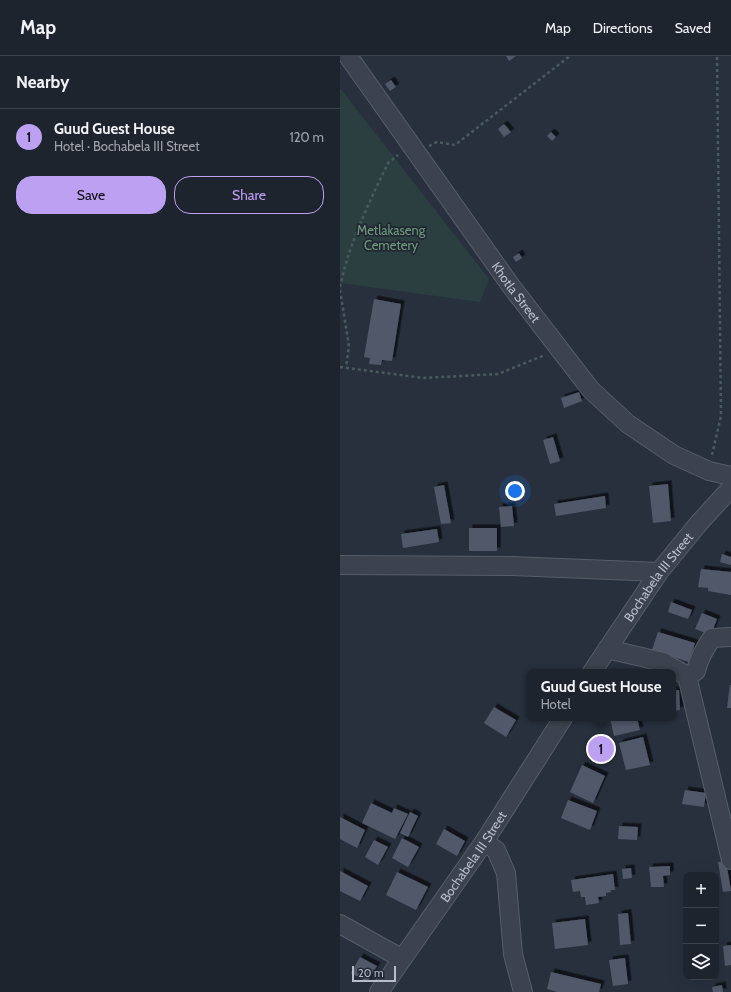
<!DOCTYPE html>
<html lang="en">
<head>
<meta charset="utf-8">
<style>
  body { margin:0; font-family:Cabin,sans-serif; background:#262c36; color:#f1f3f6 }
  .controls { position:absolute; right:12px; bottom:12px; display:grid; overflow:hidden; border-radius:8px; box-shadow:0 4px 16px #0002 }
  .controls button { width:36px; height:36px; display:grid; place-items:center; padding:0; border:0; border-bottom:1px solid #3c414a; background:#1e242e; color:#f1f3f6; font:20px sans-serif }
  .scale { position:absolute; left:12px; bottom:10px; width:44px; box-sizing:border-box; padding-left:4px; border:2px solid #b8bec9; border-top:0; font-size:11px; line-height:14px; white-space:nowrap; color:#b8bec9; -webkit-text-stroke:3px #202833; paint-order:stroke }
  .you { position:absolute; left:175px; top:435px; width:14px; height:14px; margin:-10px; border:3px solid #fff; border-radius:50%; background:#1a73e8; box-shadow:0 0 0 6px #1a73e833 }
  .badge { display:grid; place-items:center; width:26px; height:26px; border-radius:50%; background:#bca0f2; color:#111; font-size:13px; font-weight:700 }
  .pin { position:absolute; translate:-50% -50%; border:2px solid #fff; box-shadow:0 1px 4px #0006 }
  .popup { position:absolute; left:186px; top:613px; width:150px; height:52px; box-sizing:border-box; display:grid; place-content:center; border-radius:8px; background:#1e242e; filter:drop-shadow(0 1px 3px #0005); font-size:13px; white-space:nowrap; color:#a1a4aa }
  .popup b { font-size:15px; color:#f1f3f6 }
  .popup::after { content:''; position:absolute; left:50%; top:100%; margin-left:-8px; border:8px solid transparent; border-top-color:#1e242e }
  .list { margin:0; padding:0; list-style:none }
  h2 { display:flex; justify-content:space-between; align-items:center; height:52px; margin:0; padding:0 16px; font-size:17px }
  h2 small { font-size:13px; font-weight:400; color:#a1a4aa }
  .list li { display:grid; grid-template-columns:26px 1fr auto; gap:12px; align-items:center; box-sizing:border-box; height:56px; padding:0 16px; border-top:1px solid #3c414a }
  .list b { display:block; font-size:15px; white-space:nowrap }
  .list p { margin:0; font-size:13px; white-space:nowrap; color:#a1a4aa }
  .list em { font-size:13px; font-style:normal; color:#a1a4aa }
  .actions { display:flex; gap:8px; padding:12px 16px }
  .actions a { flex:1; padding:9px 0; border:1px solid #bca0f2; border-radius:16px; text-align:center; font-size:14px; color:#bca0f2 }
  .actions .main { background:#bca0f2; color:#111 }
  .icon { flex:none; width:22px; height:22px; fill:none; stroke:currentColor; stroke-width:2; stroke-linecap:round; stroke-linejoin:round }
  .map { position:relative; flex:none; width:391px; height:936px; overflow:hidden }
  header { display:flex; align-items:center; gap:24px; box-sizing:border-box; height:56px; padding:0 20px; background:#1e242e; border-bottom:1px solid #3c414a }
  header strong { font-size:19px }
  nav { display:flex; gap:22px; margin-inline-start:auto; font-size:14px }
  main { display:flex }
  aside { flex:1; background:#1e242e }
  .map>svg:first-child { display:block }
  .green { fill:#2b3e40 }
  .building { fill:#515969; filter:url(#shadow) }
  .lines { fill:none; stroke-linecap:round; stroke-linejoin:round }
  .minor-casing { stroke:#565e69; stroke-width:20 }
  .path { stroke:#4a5b5e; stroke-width:2.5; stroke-dasharray:3 3; stroke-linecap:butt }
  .minor { stroke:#3c434e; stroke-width:18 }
  .labels { text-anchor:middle; stroke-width:3.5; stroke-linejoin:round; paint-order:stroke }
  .park-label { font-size:13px; fill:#71987c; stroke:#202833 }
  .street-label { font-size:13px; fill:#b8bec9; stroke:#202833 }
</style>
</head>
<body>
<header>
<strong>Map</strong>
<nav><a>Map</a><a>Directions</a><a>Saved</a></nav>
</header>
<main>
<aside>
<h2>Nearby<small></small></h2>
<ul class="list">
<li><span class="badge">1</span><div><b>Guud Guest House</b><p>Hotel · Bochabela III Street</p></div><em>120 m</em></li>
</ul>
<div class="actions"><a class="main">Save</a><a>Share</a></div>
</aside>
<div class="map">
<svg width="391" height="936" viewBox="0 0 391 936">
  <defs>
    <filter id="shadow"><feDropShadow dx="3.5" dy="-3.5" stdDeviation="0" flood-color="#0009"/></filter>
  </defs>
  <rect width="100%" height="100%" fill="#28303e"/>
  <path class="green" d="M0,32L149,223L140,246L0,227Z"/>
  <g class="building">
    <path d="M166,0H176L169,5Z"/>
    <path d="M51,24L56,31L50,35L45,28Z"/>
    <path d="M164,68L171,76L164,81L158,73Z"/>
    <path d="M211,76L216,81L212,85L207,80Z"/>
    <path d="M179,197L182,202L176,206L173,201Z"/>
    <path d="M34,243L61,248L52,305L42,304L41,309L29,308L30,302L24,301Z"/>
    <path d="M239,336L242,345L224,352L221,342Z"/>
    <path d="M213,381L220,405L210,408L203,384Z"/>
    <path d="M328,428L331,465L313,467L309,430Z"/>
    <path d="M104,429L111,467L101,468L94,431Z"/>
    <path d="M265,440L266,452L216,460L214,448Z"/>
    <path d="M172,450L174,470L161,471L159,451Z"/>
    <rect x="129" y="472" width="28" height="23"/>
    <path d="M97,473L99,486L63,492L61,478Z"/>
    <path d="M382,498L391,501V509L380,506Z"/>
    <path d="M361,513L391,516V539L368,535V532L358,531Z"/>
    <path d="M331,546L352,554L348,563L328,556Z"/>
    <path d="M362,557L377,563L371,579L355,573Z"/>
    <path d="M318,576L355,587L349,606L312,594Z"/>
    <path d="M390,629H391V652H387Z"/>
    <path d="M333,634H339L340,654L333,655Z"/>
    <path d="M154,651L176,664L166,681L144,667Z"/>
    <path d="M270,662H297L300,674L274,680Z"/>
    <path d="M303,681L310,709L286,714L279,687Z"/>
    <path d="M242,709L265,720L253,747L230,736Z"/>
    <path d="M345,734L366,737L364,751L342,748Z"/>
    <path d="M228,744L257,755L250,774L221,762Z"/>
    <path d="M31,747L52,757L54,752L68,758L55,783L22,767Z"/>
    <path d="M70,756L78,760L68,781L60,777Z"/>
    <path d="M0,761L25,774L17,792L0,783Z"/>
    <path d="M279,770L298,771L297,784L278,783Z"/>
    <path d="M104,773L125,785L117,800L96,788Z"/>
    <path d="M62,782L79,791L68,811L52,802Z"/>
    <path d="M34,784L48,791L38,809L25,801Z"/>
    <path d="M386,805L391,835L383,836L378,806Z"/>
    <path d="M330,810V819L323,820L324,831H311L309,811Z"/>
    <path d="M291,812L292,822L283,823L282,813Z"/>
    <path d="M0,815L28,830L20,845L0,835Z"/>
    <path d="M57,816L88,831L76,854L46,839Z"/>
    <path d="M273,818L275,834H271V836L266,837V840L258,841L259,847L246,849L245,841H241L240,835L233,836L231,824Z"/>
    <path d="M288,857L291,888L280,889L278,858Z"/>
    <path d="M245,863L248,889L215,893L212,867Z"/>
    <path d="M391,889V909L385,910L383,890Z"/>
    <path d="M20,901L37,910L27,926L11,917Z"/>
    <path d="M285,902L288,928L273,930L269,904Z"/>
    <path d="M211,916L261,928L259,936H217L207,933Z"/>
    <path d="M382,929L383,936H373L372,931Z"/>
  </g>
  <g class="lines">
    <defs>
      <g id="minor">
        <path id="s1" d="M8,0L171,230L251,334L288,368L334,399L369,415L391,420"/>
        <path d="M0,509L172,510L319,516"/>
        <path d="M267,593L323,606L347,620L391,804"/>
        <path id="s2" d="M252,616L319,516L359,467L391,432"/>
        <path d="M347,620L356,615C359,602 364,593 372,582L391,581"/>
        <path d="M144,786L156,794L166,817L173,898L183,936"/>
        <path d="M0,868L61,902"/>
        <path id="s3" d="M39,936L144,786L223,662"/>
      </g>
    </defs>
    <use href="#minor" class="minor-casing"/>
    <g class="path">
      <path d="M89,90L97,86L115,89L230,0"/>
      <path d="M0,231C9,187 29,147 48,107L58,99"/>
      <path d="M0,234L9,290L6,311"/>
      <path d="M0,311L83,322L158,318L205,299"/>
      <path d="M372,399L381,360L377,0"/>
    </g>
    <use href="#minor" class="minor"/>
  </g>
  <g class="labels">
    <g class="park-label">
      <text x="51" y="179">Metlakaseng<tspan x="51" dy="15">Cemetery</tspan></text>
    </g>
    <g class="street-label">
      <text dy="5" stroke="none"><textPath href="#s1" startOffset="290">Khotla Street</textPath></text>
      <text dy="5" stroke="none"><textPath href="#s2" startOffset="116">Bochabela III Street</textPath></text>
      <text dy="5" stroke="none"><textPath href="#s3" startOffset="165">Bochabela III Street</textPath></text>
    </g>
  </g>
</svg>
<div class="controls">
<button>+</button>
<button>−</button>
<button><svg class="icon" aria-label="layers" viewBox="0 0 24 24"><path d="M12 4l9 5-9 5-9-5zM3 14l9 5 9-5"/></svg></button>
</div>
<div class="scale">20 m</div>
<div class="you"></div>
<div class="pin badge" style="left:261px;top:693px">1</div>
<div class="popup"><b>Guud Guest House</b>Hotel</div>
</div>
</main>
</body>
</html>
